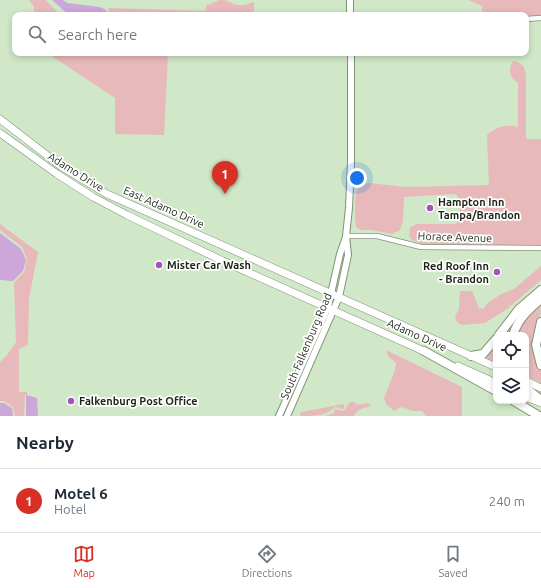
<!DOCTYPE html>
<html lang="en">
<head>
<meta charset="utf-8">
<style>
  body { margin:0; font-family:Ubuntu,sans-serif; background:#f2f2f3; color:#1f2937 }
  .controls { position:absolute; right:12px; bottom:12px; display:grid; overflow:hidden; border-radius:8px; box-shadow:0 2px 6px #0003 }
  .controls button { width:36px; height:36px; display:grid; place-items:center; padding:0; border:0; border-bottom:1px solid #e0e1e3; background:#fff; color:#1f2937; font:20px sans-serif }
  .you { position:absolute; left:357px; top:178px; width:14px; height:14px; margin:-10px; border:3px solid #fff; border-radius:50%; background:#1a73e8; box-shadow:0 0 0 6px #1a73e833 }
  .badge { display:grid; place-items:center; width:26px; height:26px; border-radius:50%; background:#d93025; color:#fff; font-size:13px; font-weight:700 }
  .pin { position:absolute; translate:-50% -33px; filter:drop-shadow(0 1px 2px #0008) }
  .pin::after { content:''; position:absolute; top:21px; width:14px; height:12px; background:inherit; clip-path:polygon(0 0,100% 0,50% 100%) }
  .list { margin:0; padding:0; list-style:none }
  h2 { display:flex; justify-content:space-between; align-items:center; height:52px; margin:0; padding:0 16px; font-size:17px }
  h2 small { font-size:13px; font-weight:400; color:#747a83 }
  .list li { display:grid; grid-template-columns:26px 1fr auto; gap:12px; align-items:center; box-sizing:border-box; height:64px; padding:0 16px; border-top:1px solid #e0e1e3 }
  .list b { display:block; font-size:15px; white-space:nowrap }
  .list p { margin:0; font-size:13px; white-space:nowrap; color:#747a83 }
  .list em { font-size:13px; font-style:normal; color:#747a83 }
  .icon { flex:none; width:22px; height:22px; fill:none; stroke:currentColor; stroke-width:2; stroke-linecap:round; stroke-linejoin:round }
  .map { position:relative; flex:none; width:541px; height:416px; overflow:hidden }
  .search { position:absolute; background:#fff; box-shadow:0 2px 6px #0003; left:12px; right:12px; top:12px; height:44px; display:flex; align-items:center; gap:10px; box-sizing:border-box; padding:0 14px; border-radius:8px; color:#747a83; font-size:15px }
  .sheet { height:116px; background:#fff }
  nav { display:flex; justify-content:space-around; align-items:center; box-sizing:border-box; height:56px; border-top:1px solid #e0e1e3; background:#fff; font-size:11px; color:#747a83 }
  nav a { display:grid; justify-items:center; gap:2px }
  nav .on { color:#d93025 }
  .map>svg:first-child { display:block }
  .green { fill:#e8b9ba }
  .water { fill:#cda6da }
  .lines { fill:none; stroke-linecap:round; stroke-linejoin:round }
  .street-casing { stroke:#7f9476; stroke-width:6 }
  .secondary-casing { stroke:#7f9476; stroke-width:8 }
  .primary-casing { stroke:#7f9476; stroke-width:8 }
  .highway-casing { stroke:#7f9476; stroke-width:10 }
  .street { stroke:#fff; stroke-width:4.5 }
  .secondary { stroke:#fff; stroke-width:6 }
  .primary { stroke:#fff; stroke-width:7 }
  .highway { stroke:#fff; stroke-width:8 }
  .poi-dot { fill:#a552c1; stroke:#fff; stroke-width:1.5 }
  .labels { text-anchor:middle; stroke-width:3.5; stroke-linejoin:round; paint-order:stroke }
  .street-label { font-size:11px; fill:#1e261a; stroke:#fff }
  .poi-label { font-size:11px; font-weight:bold; fill:#1e261a; stroke:#fff; text-anchor:start }
</style>
</head>
<body>
<div class="map">
<svg width="541" height="416" viewBox="0 0 541 416">
  <rect width="100%" height="100%" fill="#d0e8c7"/>
  <g class="green">
    <path d="M29,0H46L60,15H34V7Z"/>
    <path d="M219,0C228,0 227,1 234,4C241,7 248,4 254,2V15H108L109,8L205,11L207,4L208,5Z"/>
    <path d="M468,0H541V16L482,15V6Z"/>
    <path d="M51,53H168L164,135L115,134V98L50,55Z"/>
    <path d="M513,61C523,63 525,67 526,76V136L527,139H541V246L422,244L412,240L409,236L410,227L417,224H456C461,216 461,201 456,194L404,197L403,221L400,230L392,234L372,230H361L356,227C355,214 353,197 359,185L369,183L406,187L489,185L487,135C497,127 504,124 518,127V83C509,78 508,69 513,61Z"/>
    <path d="M0,224L38,252L29,299L28,345L19,349V392H27V394L25,395L24,416H15L13,407L4,401H0V362L7,355L16,342L14,283L24,272L27,259L22,247L0,230Z"/>
    <path d="M541,266V280L507,309L485,323L461,325L456,321L455,316L459,309L460,291H472L479,308L483,309L488,303L501,294L514,289Z"/>
    <path d="M541,304L537,361L541,370V383L526,376V335H517L525,320Z"/>
    <path d="M496,344V362L486,358Z"/>
    <path d="M386,350L462,387V416H426L422,411H413L402,407L394,411L386,404L384,398L395,370L396,363L388,356Z"/>
    <path d="M350,402H354L357,405L368,403L371,406C363,408 357,409 354,416H326L334,413L335,409L344,411Z"/>
    <path d="M344,404V409L335,407C326,416 315,416 300,416L301,412Z"/>
  </g>
  <g class="water">
    <path d="M52,0H63L67,3L100,7L106,10V15H69Z"/>
    <path d="M0,233L21,249L26,260L23,271L13,281L0,280Z"/>
    <path d="M26,395L37,398L38,416H26Z"/>
    <path d="M0,403H4L12,408L13,416H0Z"/>
  </g>
  <g class="lines">
    <defs>
      <g id="street">
        <path d="M526,19L541,18"/>
        <path d="M346,236H377L421,247L541,248"/>
      </g>
      <g id="secondary">
        <path d="M350,0V15"/>
        <path d="M279,416L328,307L340,254L346,237"/>
        <path d="M287,416L339,297L348,255L346,236L349,208L351,162V53"/>
      </g>
      <g id="primary">
        <path d="M0,119L62,167L107,194L496,367"/>
        <path d="M0,133L57,174L93,197L127,215L223,261L428,353"/>
        <path d="M458,366L496,383"/>
        <path d="M526,381L541,388"/>
        <path d="M526,397L541,403"/>
      </g>
      <g id="highway">
        <path d="M541,322L536,345L541,365"/>
        <path d="M499,335L519,309L541,290"/>
        <path d="M513,335C518,319 529,309 541,299"/>
        <path d="M424,351L496,391"/>
        <path d="M471,356L483,354L496,339"/>
        <path d="M526,388L541,400"/>
        <path d="M514,401L539,416"/>
      </g>
    </defs>
    <use href="#street" class="street-casing"/>
    <use href="#secondary" class="secondary-casing"/>
    <use href="#primary" class="primary-casing"/>
    <use href="#highway" class="highway-casing"/>
    <use href="#street" class="street"/>
    <use href="#secondary" class="secondary"/>
    <use href="#primary" class="primary"/>
    <use href="#highway" class="highway"/>
  </g>
  <g class="poi-dot">
    <circle cx="430" cy="208" r="4"/>
    <circle cx="159" cy="265" r="4"/>
    <circle cx="497" cy="272" r="4"/>
    <circle cx="71" cy="401" r="4"/>
  </g>
  <g class="labels">
    <g class="street-label">
      <text transform="translate(76 172) rotate(32)" y="4">Adamo Drive</text>
      <text transform="translate(164 207) rotate(24)" y="4">East Adamo Drive</text>
      <text transform="translate(455 237) rotate(2)" y="4">Horace Avenue</text>
      <text transform="translate(417 335) rotate(24)" y="4">Adamo Drive</text>
      <text transform="translate(306 346) rotate(-67)" y="4">South Falkenburg Road</text>
    </g>
    <g class="poi-label">
      <text x="438" y="206">Hampton Inn<tspan x="438" dy="13">Tampa/Brandon</tspan></text>
      <text x="167" y="269">Mister Car Wash</text>
      <text x="489" y="270" text-anchor="end">Red Roof Inn<tspan x="489" dy="13">- Brandon</tspan></text>
      <text x="79" y="405">Falkenburg Post Office</text>
    </g>
  </g>
</svg>
<div class="controls">
<button><svg class="icon" aria-label="locate" viewBox="0 0 24 24"><circle cx="12" cy="12" r="6"/><path d="M12 2v4M12 18v4M2 12h4M18 12h4"/></svg></button>
<button><svg class="icon" aria-label="layers" viewBox="0 0 24 24"><path d="M12 4l9 5-9 5-9-5zM3 14l9 5 9-5"/></svg></button>
</div>
<div class="you"></div>
<div class="pin badge" style="left:225px;top:194px">1</div>
<div class="search"><svg class="icon" aria-label="search" viewBox="0 0 24 24"><circle cx="10" cy="10" r="6"/><path d="M15 15l6 6"/></svg>Search here</div>
</div>
<section class="sheet">
<h2>Nearby<small></small></h2>
<ul class="list">
<li><span class="badge">1</span><div><b>Motel 6</b><p>Hotel</p></div><em>240 m</em></li>
</ul>
</section>
<nav>
<a class="on"><svg class="icon" aria-label="map" viewBox="0 0 24 24"><path d="M3 6l6-2 6 2 6-2v14l-6 2-6-2-6 2zM9 4v14M15 6v14"/></svg>Map</a>
<a><svg class="icon" aria-label="directions" viewBox="0 0 24 24"><path d="M12 3l9 9-9 9-9-9zM9 14v-3h6M13 9l2 2-2 2"/></svg>Directions</a>
<a><svg class="icon" aria-label="saved" viewBox="0 0 24 24"><path d="M7 4h10v16l-5-4-5 4z"/></svg>Saved</a>
</nav>
</body>
</html>
